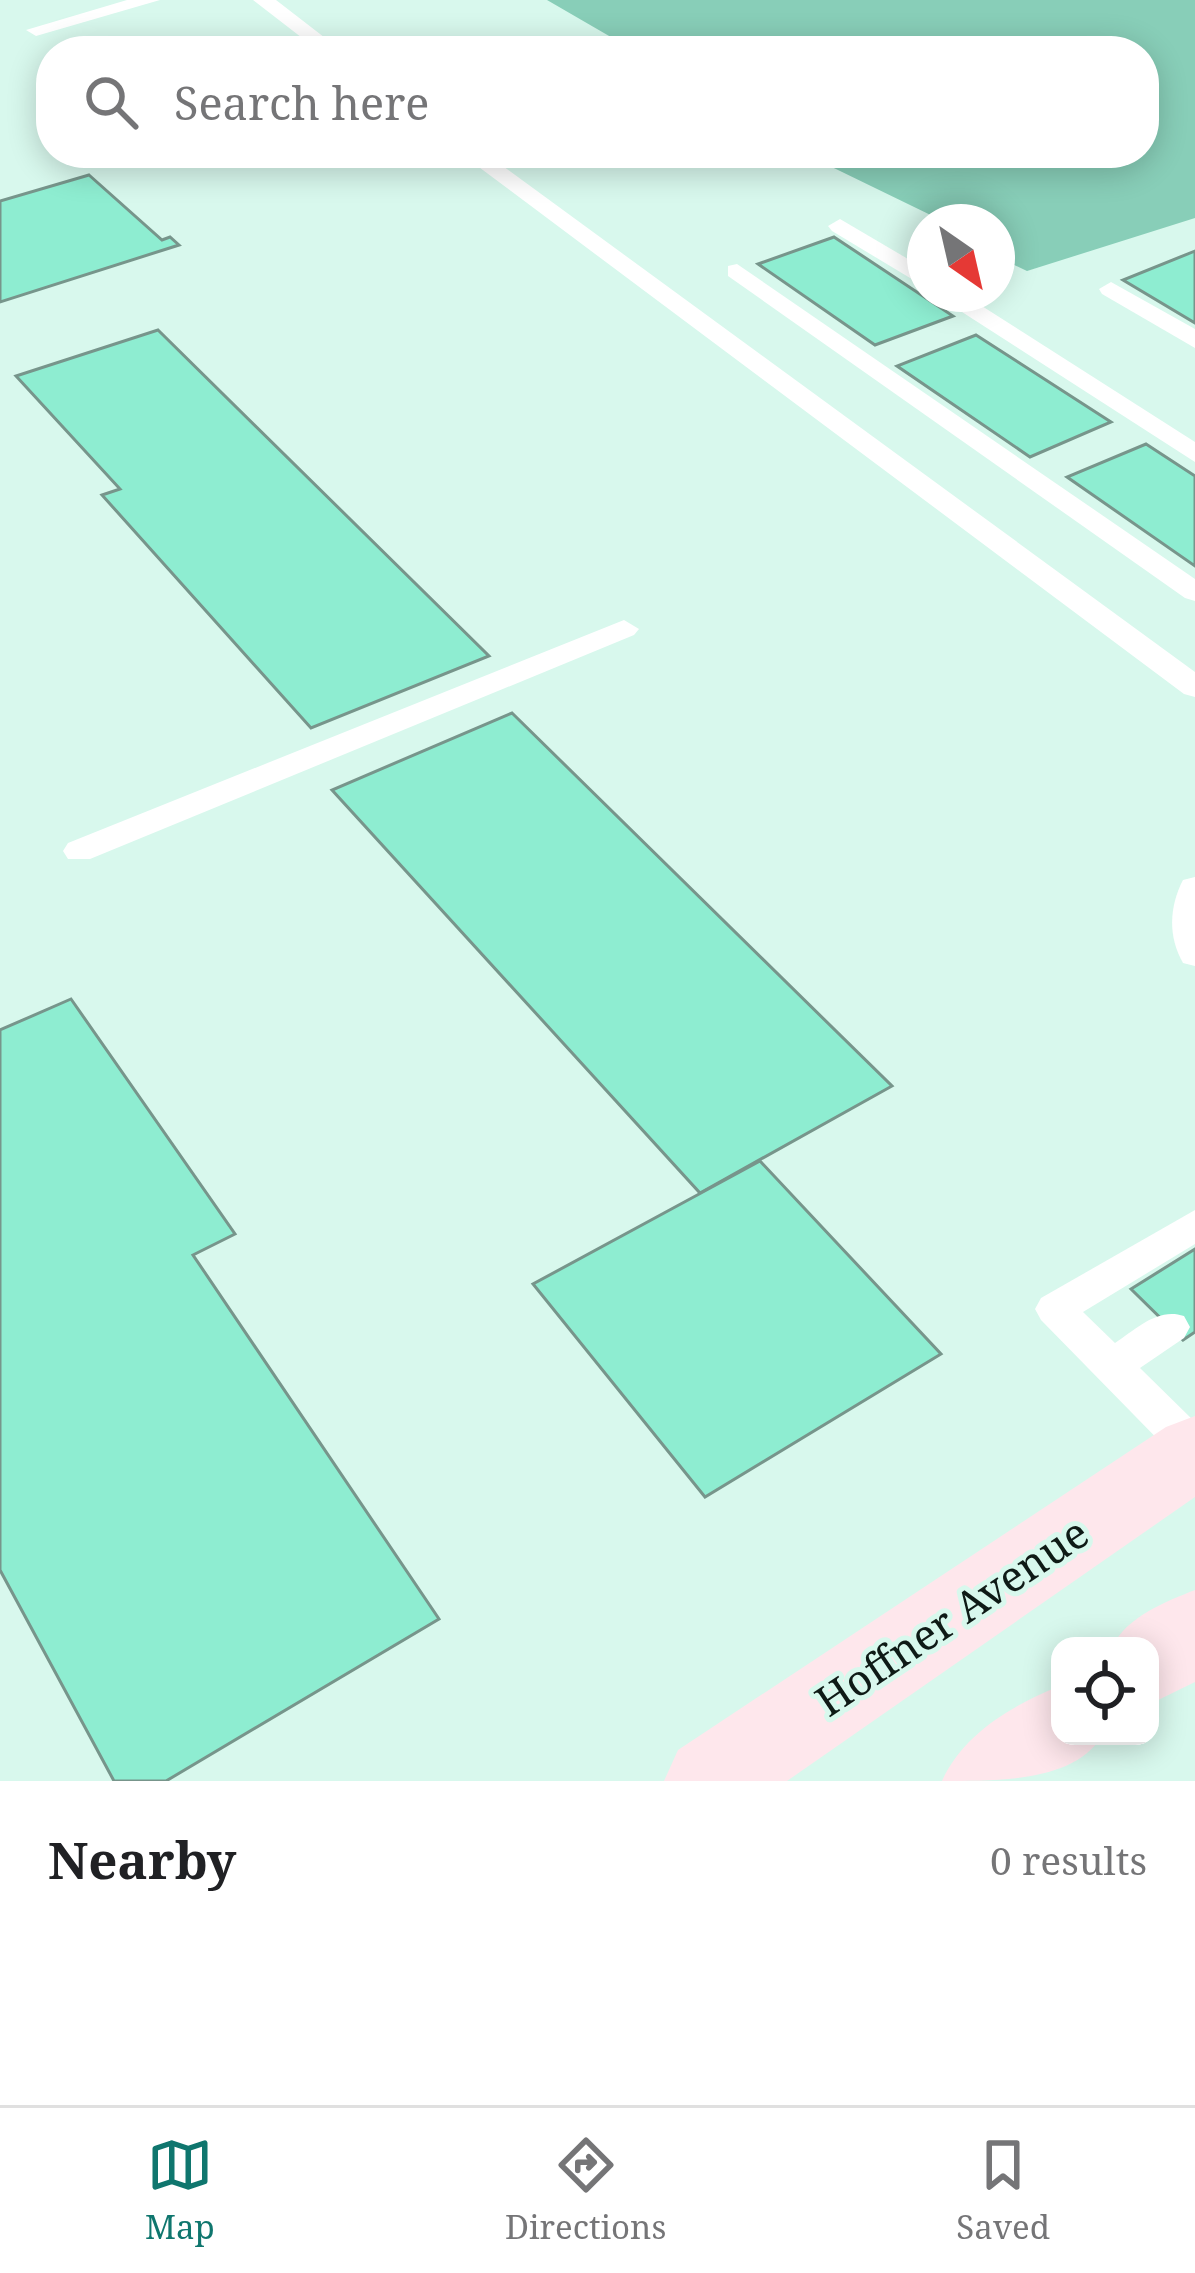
<!DOCTYPE html>
<html lang="en">
<head>
<meta charset="utf-8">
<style>
  body { margin:0; font-family:"Noto Serif",serif; background:#f6f6f6; color:#202124 }
  .controls { position:absolute; right:36px; bottom:36px; display:grid; overflow:hidden; border-radius:24px; box-shadow:0 6px 30px #0003 }
  .controls button { width:108px; height:108px; display:grid; place-items:center; padding:0; border:0; border-bottom:3px solid #e0e0e0; background:#fff; color:#202124; font:60px sans-serif }
  .compass { position:absolute; left:907px; top:204px; width:108px; height:108px; border-radius:50%; background:#fff; box-shadow:0 6px 30px #0003; rotate:146deg }
  .list { margin:0; padding:0; list-style:none }
  h2 { display:flex; justify-content:space-between; align-items:center; height:156px; margin:0; padding:0 48px; font-size:51px }
  h2 small { font-size:39px; font-weight:400; color:#757577 }
  .icon { flex:none; width:66px; height:66px; fill:none; stroke:currentColor; stroke-width:2; stroke-linecap:round; stroke-linejoin:round }
  .map { position:relative; flex:none; width:1195px; height:1781px; overflow:hidden }
  .search { position:absolute; background:#fff; box-shadow:0 6px 30px #0003; left:36px; right:36px; top:36px; height:132px; display:flex; align-items:center; gap:30px; box-sizing:border-box; padding:0 42px; border-radius:48px; color:#757577; font-size:45px }
  .sheet { height:324px; background:#fff }
  nav { display:flex; justify-content:space-around; align-items:center; box-sizing:border-box; height:168px; border-top:3px solid #e0e0e0; background:#fff; font-size:33px; color:#757577 }
  nav a { display:grid; justify-items:center; gap:6px }
  nav .on { color:#0f766e }
  .map>svg:first-child { display:block }
  .green { fill:#88ceb8 }
  .building { fill:#8eedd1; stroke:#77958b; stroke-width:3 }
  .lines { fill:none; stroke-linecap:round; stroke-linejoin:round }
  .service { fill:#fff; fill-rule:evenodd }
  .secondary { fill:#fee7ec; fill-rule:evenodd }
  .labels { text-anchor:middle; stroke-width:10; stroke-linejoin:round; paint-order:stroke }
  .near-street-label { font-size:42px; fill:#0e1a16; stroke:#d8f8ed }
</style>
</head>
<body>
<div class="map">
<svg width="1195" height="1781" viewBox="0 0 1195 1781">
  <rect width="100%" height="100%" fill="#d8f8ed"/>
  <path class="green" d="M547,0H1195V218L1027,271L997,257V222H945L803,153H1144V51H635Z"/>
  <g class="building">
    <path d="M89,175L162,240L170,237L179,245L0,302V201Z"/>
    <path d="M834,237L953,316L875,345L758,264Z"/>
    <path d="M1195,251V323L1123,280Z"/>
    <path d="M158,330L489,656L311,728L102,495L120,489L16,376Z"/>
    <path d="M976,335L1111,422L1030,457L897,366Z"/>
    <path d="M1146,444L1195,476V566L1067,477Z"/>
    <path d="M512,713L892,1086L700,1193L332,790Z"/>
    <path d="M71,999L235,1234L193,1255L439,1619L166,1781H114L0,1570V1030Z"/>
    <path d="M760,1161L941,1354L705,1497L533,1284Z"/>
    <path d="M1195,1249V1332L1183,1340L1131,1289Z"/>
  </g>
  <g class="lines">
    <g class="service">
      <path d="M127,0H160L36,36L26,30Z"/>
      <path d="M253,0H276L342,51H319Z"/>
      <path d="M460,153H485L1195,672V697L1184,694Z"/>
      <path d="M840,219L925,269V287L832,231L828,226Z"/>
      <path d="M737,264L1195,579V601L1185,598L728,276V266Z"/>
      <path d="M1111,282L1195,329V348L1102,294L1099,289Z"/>
      <path d="M934,294H963L1195,442V462Z"/>
      <path d="M624,620L639,629L634,635L90,859H68L63,851L68,843Z"/>
      <path d="M1195,877V966L1183,963C1168,937 1169,907 1183,880Z"/>
      <path d="M1195,1210V1244L1083,1312L1115,1343C1136,1329 1158,1307 1184,1316L1190,1327L1184,1338L1140,1368L1195,1422V1467L1180,1462L1041,1320L1035,1309L1041,1298Z"/>
    </g>
    <g class="secondary">
      <path d="M1195,1416V1497L787,1781H664L678,1750L1166,1427Z"/>
      <path d="M1195,1590V1682L1150,1704V1646H1113C1126,1617 1167,1601 1195,1590Z"/>
      <path d="M1060,1686V1736H1102C1074,1781 1003,1781 942,1781C963,1734 1012,1705 1060,1686Z"/>
    </g>
  </g>
  <g class="labels">
    <g class="near-street-label">
      <text transform="translate(952 1617) rotate(-34)" y="15">Hoffner Avenue</text>
    </g>
  </g>
</svg>
<div class="controls">
<button><svg class="icon" aria-label="locate" viewBox="0 0 24 24"><circle cx="12" cy="12" r="6"/><path d="M12 2v4M12 18v4M2 12h4M18 12h4"/></svg></button>
</div>
<svg class="compass" viewBox="-18 -18 36 36"><path d="M0-13l5 13h-10z" fill="#e53935"/><path d="M0 13l5-13h-10z" fill="#757577"/></svg>
<div class="search"><svg class="icon" aria-label="search" viewBox="0 0 24 24"><circle cx="10" cy="10" r="6"/><path d="M15 15l6 6"/></svg>Search here</div>
</div>
<section class="sheet">
<h2>Nearby<small>0 results</small></h2>
<ul class="list">
</ul>
</section>
<nav>
<a class="on"><svg class="icon" aria-label="map" viewBox="0 0 24 24"><path d="M3 6l6-2 6 2 6-2v14l-6 2-6-2-6 2zM9 4v14M15 6v14"/></svg>Map</a>
<a><svg class="icon" aria-label="directions" viewBox="0 0 24 24"><path d="M12 3l9 9-9 9-9-9zM9 14v-3h6M13 9l2 2-2 2"/></svg>Directions</a>
<a><svg class="icon" aria-label="saved" viewBox="0 0 24 24"><path d="M7 4h10v16l-5-4-5 4z"/></svg>Saved</a>
</nav>
</body>
</html>
